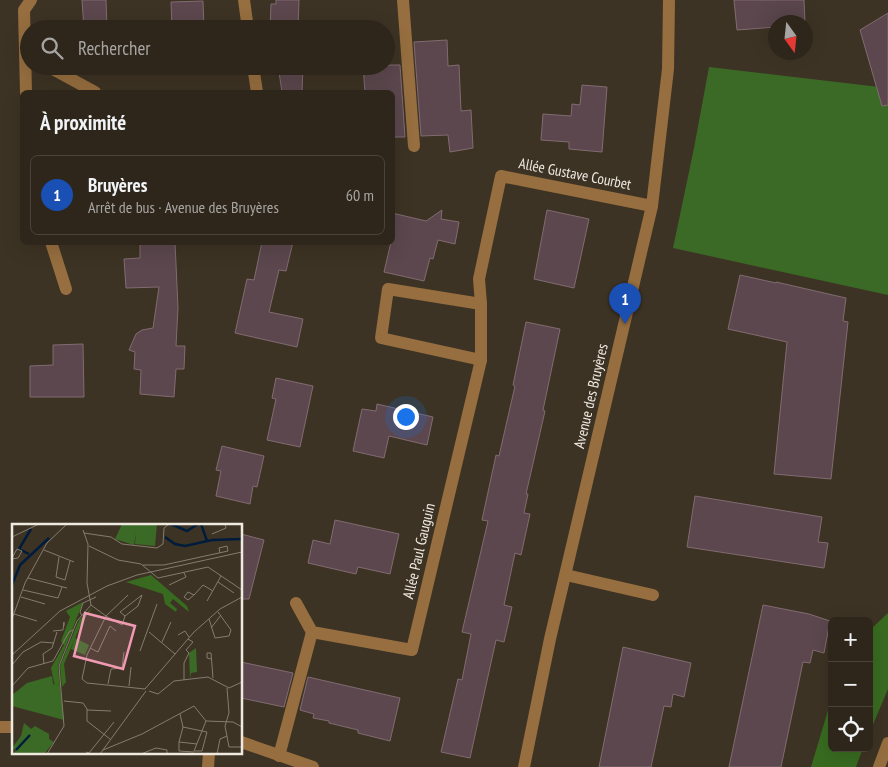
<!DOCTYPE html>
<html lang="fr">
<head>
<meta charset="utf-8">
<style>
  body { margin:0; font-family:"PT Sans Narrow",sans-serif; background:#362e24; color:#f1f3f6 }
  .controls { position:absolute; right:15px; bottom:15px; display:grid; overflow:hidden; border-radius:8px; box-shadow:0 5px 20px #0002 }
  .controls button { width:45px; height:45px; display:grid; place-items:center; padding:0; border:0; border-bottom:1px solid #49433a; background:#2e261b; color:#f1f3f6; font:25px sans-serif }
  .compass { position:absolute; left:768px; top:15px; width:45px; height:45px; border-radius:50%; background:#2e261b; box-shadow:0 5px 20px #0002; rotate:165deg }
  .you { position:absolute; left:405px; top:416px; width:18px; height:18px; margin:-12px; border:4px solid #fff; border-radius:50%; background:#1a73e8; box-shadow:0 0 0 8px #1a73e833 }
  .badge { display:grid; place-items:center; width:32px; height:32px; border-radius:50%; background:#8bbbb9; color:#fff; font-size:16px; font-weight:700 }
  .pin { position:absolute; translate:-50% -41px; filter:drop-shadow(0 1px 2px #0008) }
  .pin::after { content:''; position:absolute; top:26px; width:18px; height:15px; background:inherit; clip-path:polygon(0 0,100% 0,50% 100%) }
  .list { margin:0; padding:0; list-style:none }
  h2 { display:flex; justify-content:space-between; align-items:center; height:65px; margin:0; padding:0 20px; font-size:21px }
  h2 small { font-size:16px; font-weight:400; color:#a7a5a3 }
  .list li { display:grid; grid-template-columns:32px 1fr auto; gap:15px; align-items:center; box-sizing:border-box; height:80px; margin:0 10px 10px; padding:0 10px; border:1px solid #49433a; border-radius:8px }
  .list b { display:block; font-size:19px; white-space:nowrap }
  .list p { margin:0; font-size:16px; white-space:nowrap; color:#a7a5a3 }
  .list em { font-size:16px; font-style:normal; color:#a7a5a3 }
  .icon { flex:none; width:28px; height:28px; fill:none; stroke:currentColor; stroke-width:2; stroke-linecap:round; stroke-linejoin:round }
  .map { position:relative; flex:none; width:888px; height:767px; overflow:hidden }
  .search { position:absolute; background:#2e261b; box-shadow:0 5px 20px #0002; left:20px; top:20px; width:375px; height:55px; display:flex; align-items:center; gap:12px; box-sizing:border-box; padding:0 18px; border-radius:28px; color:#a7a5a3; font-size:19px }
  .panel { position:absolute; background:#2e261b; box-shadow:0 5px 20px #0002; left:20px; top:90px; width:375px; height:155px; border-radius:8px }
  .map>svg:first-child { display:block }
  .green { fill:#3b6a26 }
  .forest { fill:#386b20 }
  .building { fill:#5b474d; stroke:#816b71 }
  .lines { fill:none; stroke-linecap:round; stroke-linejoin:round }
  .minor { stroke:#966e3f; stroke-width:12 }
  .labels { text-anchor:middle; stroke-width:4; stroke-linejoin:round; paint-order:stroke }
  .street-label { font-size:15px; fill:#efe9df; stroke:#3d3324 }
  .inset-river { fill:none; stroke:#001c3c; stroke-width:2.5 }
  .inset-road { fill:none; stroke:#847c6f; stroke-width:1 }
  .view { fill:#f19ab3; fill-opacity:0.15; stroke:#f19ab3; stroke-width:2.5 }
  .inset-edge { fill:none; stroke:#efe9df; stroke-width:2.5 }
</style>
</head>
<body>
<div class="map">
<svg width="888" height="767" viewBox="0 0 888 767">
  <rect width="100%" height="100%" fill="#3d3324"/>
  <path class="green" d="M709,67L888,88V295L673,248L694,148Z"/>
  <g class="forest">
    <path d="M888,613V689L869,734V631Z"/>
    <path d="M832,697V748H863L856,767H811Z"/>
  </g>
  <g class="building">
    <path d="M82,0H106L107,29H84Z"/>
    <path d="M276,0H299L298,29H270L271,4H276Z"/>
    <path d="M734,0H804L805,22H776V27L737,30Z"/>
    <path d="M203,1L204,29H172L171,2Z"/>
    <path d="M888,13V105L882,106L860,30Z"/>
    <path d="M447,40L448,66L459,65L461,111L471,110L473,148L450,152L448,135L421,136L414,42Z"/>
    <path d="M386,65H400L405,137H392V92H365L363,66Z"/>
    <rect x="184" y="66" width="22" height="4"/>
    <path d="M274,66H303L302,92H282L279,72H274Z"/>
    <path d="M582,85L607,87L602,152L569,149V142L541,140L543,114L571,116L572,104L580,105Z"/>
    <path d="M442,210L441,219L459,222L455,244L438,240L433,259L430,258L424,281L384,272L391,242H392V213L426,221Z"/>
    <path d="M547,210L589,219L574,288L534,279Z"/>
    <path d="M140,242H175L178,308L176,346H185L184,369H176L174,397L140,394L141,370L134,369L135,352L129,350L136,334L142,330L153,328L159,287L126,288L124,259L140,258Z"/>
    <path d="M262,242H293L286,271L279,270L269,312L303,319L297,347L235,333L247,279L254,280Z"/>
    <path d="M740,275L776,283V282L846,298L843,321L848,322L831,479L774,474L787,342L728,329Z"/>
    <path d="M526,322L560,329L543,410L545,411L526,494H528L524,513L530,514L521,555L515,553L504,605L512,607L504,642L496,640L470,758L441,752L458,679L462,680L471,634L462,632L488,521L482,520L496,455L499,456L515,386L513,385Z"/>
    <path d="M83,344L84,397H30V366L53,365V345Z"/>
    <path d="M276,378L313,386L300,447L267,440L276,399L272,398Z"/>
    <path d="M377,404L433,417L427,445L389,436L384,458L353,451L362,409L376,411Z"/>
    <path d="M222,446L264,456L257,487L253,486L250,504L216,496L221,471L216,470Z"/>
    <path d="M695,496L822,517L818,542L828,543L824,568L687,547Z"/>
    <path d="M335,520L399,534L390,574L358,567L356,574L308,563L313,540L330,544Z"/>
    <path d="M241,534L264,540L249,599H241Z"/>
    <path d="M763,605L809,614L830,621L824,653L813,650L810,663L803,662L781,767H729Z"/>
    <path d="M623,647L691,663L684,697L673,694L671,707L664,706L651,767H599Z"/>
    <path d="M241,662L293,673L284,707L241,698Z"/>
    <path d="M308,677L400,698L390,741L358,733V730L329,723V721L313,718L314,714L300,710Z"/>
  </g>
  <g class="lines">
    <g class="minor">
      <path d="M244,0L248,29"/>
      <path d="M403,0L414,146"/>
      <path d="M47,66L95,92"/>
      <path d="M253,66L257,92"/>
      <path d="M26,92L24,10L31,0"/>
      <path d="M51,242L66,289"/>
      <path d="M481,360L381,338L388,289L481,304"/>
      <path d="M566,575L653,595"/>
      <path d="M296,603L312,632L412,650L481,360V304L479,279L501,176L652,206"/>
      <path d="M0,727H14"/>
      <path d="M241,742L313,767"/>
      <path d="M279,756L312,632"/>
      <path d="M208,767L209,753"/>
      <path d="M524,767L550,639L652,206L668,69L669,0"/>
      <path d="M879,767L888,743"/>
    </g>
  </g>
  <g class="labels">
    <g class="street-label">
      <text transform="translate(575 174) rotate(11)" y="5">Allée Gustave Courbet</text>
      <text transform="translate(591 396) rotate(-77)" y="5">Avenue des Bruyères</text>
      <text transform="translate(419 551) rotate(-77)" y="5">Allée Paul Gauguin</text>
    </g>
  </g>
  <g transform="translate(12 524)">
    <rect width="230" height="230" fill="#3d3324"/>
    <path d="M110,0H145L143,22L123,20L124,9L122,21L103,15ZM63,114L77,121L73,131L59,125ZM184,124L185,148L179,149L178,155L177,129ZM40,152L41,160L48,163L52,196L0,182V171L15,159ZM12,199L19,205L23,202L37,210V215L42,218L32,230L2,229L4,226L0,224L9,212Z" fill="#3b6a26"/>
    <path d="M139,51L175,82L177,88L161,75L158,79L165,85L164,88L153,80L151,70L114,58ZM71,78L46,142L48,163H43L39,144L52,121L49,117L58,93L54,87ZM81,83L70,98L52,140L54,158L50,163L48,142L67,96Z" fill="#386b20"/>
    <path class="inset-river" d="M159,0L175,7L186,0M189,0L195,17M153,13L163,20L173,22L200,16L230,15M17,30L7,25L19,5M0,61L8,41L37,14M4,226L18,211"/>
    <path class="inset-road" d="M71,6L76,20L75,59L79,81M72,9L99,13L110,20L145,24L151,20L152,4L157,0M200,10L214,4L213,0M0,13L27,0M77,22L106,36L129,40L146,54L196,43L230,66M32,26L62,38M208,29L207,24L215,22L216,27M47,33L44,53L53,56L58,37M0,34L5,25L10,27L6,34L0,35M131,41H152L216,27M16,54L55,64M206,58L222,69M157,61L174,53L172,49M11,66L46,74L50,63M116,71L94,92L75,131L70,155L75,159L133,165M182,71L176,68L172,73L176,76L183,70L191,61L201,67M9,73L33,80M195,77L209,52M79,81L94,92M2,90L25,97M70,92L68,88L71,79L84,73M94,92L110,101M0,95L13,59L35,19L55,0M197,95L203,114L217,112L219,106L206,88M110,101L113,92L108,88L130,71L126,82L113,92M199,104L209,91M41,107L51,106L52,98V102M137,108L163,130M166,111L173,107L177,113M150,118L159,98M78,124L86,128L98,102L104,107M128,127L145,80M0,131L48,87L95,62L125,51L230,28M199,135L195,134V129H199L201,154M32,140L31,130L40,124L45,108M0,141L11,128L29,118L42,119M172,156V139L177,129L174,126L181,118L176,115M96,160L99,145L110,144L112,128M0,162L16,144L41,137L57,108L61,106M117,162L119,143M215,164L217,189L213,202L217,223H230M133,165L182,108L208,85L230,73M137,167L146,170L162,157L196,153L217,164L230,158M52,177L71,179L75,185V197L98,215M75,186L99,187M168,190L171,203L195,208L190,227H182M167,218L171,203M91,226L130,210L182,182L194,197L221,198L230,203M182,227L194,197M74,228L77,229L102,198M182,228L167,227V218L185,220M35,230L52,202L47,142L65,97L79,81M88,230L134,167M129,230L144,224L155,226V230M205,230L208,215L215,212"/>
    <path class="view" d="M73,89L123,102L111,145L62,132Z"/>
    <rect width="230" height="230" class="inset-edge"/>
  </g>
</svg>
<div class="controls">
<button>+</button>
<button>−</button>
<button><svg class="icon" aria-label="locate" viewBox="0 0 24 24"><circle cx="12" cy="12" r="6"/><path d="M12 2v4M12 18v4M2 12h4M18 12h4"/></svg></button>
</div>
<svg class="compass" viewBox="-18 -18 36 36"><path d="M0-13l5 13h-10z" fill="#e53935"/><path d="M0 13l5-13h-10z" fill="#a7a5a3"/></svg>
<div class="you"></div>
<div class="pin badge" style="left:625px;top:324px;background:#1a4fb4">1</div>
<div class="search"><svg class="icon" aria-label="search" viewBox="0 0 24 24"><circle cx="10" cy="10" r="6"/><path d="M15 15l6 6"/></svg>Rechercher</div>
<section class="panel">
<h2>À proximité<small></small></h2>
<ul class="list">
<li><span class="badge" style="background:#1a4fb4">1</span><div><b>Bruyères</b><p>Arrêt de bus · Avenue des Bruyères</p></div><em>60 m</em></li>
</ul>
</section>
</div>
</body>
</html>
